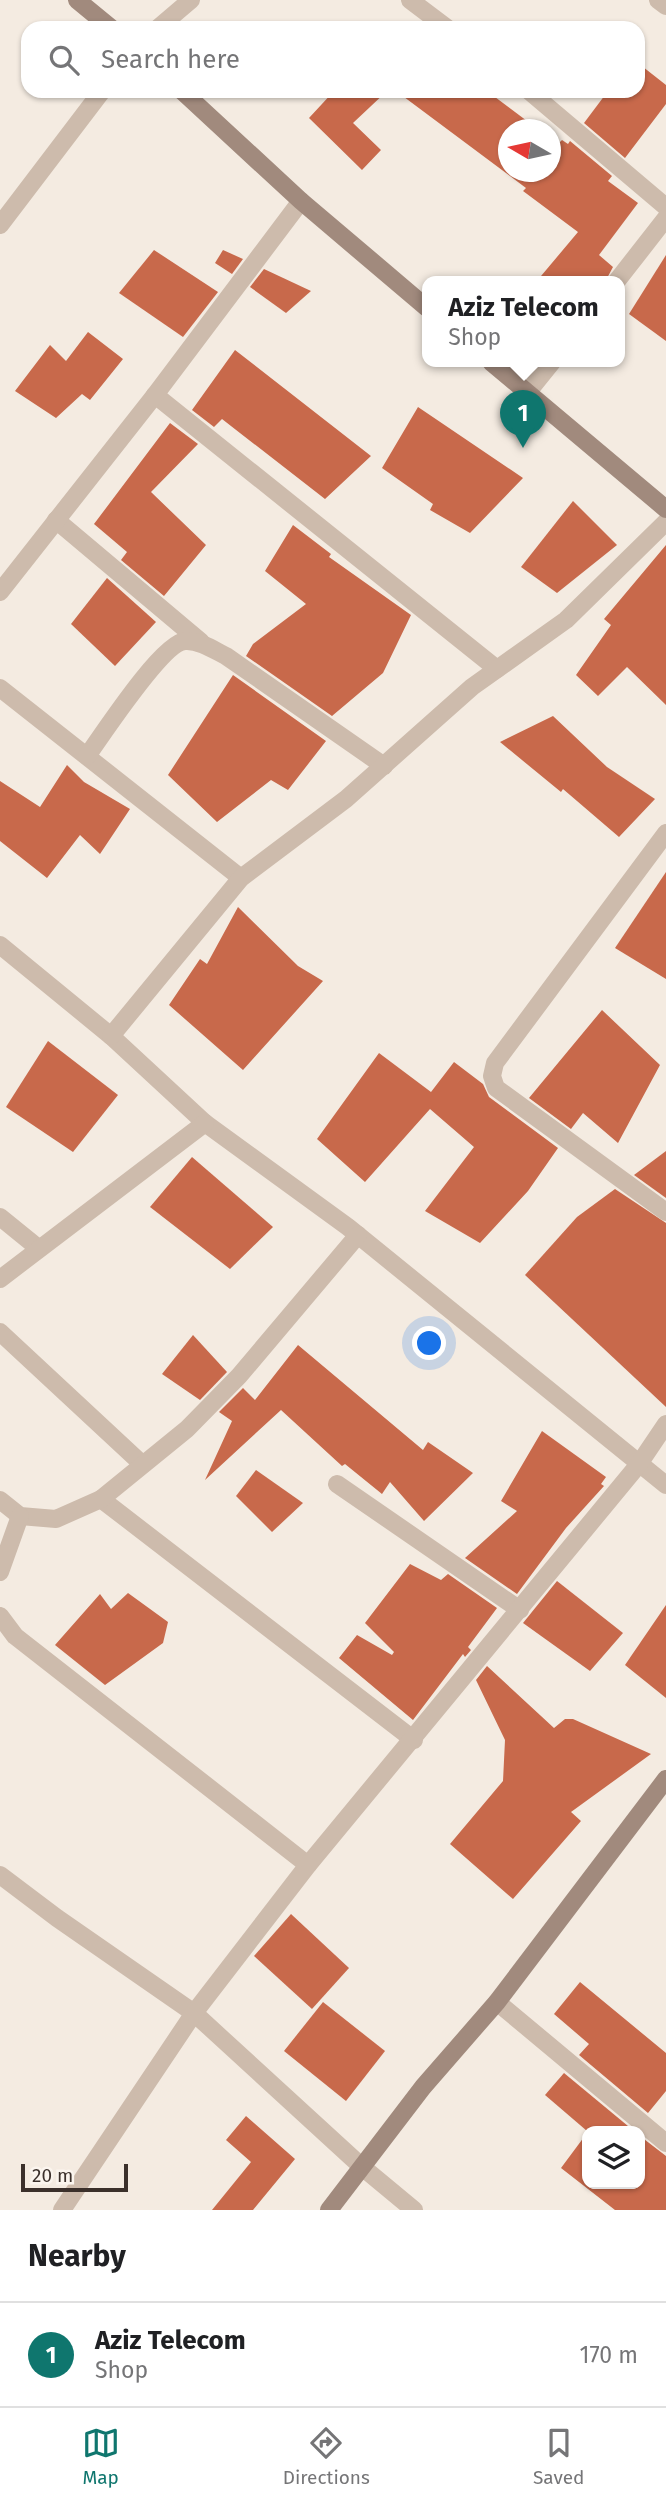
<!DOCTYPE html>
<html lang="en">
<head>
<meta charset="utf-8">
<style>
  body { margin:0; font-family:"Fira Sans",sans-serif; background:#f6f6f6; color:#202124 }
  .controls { position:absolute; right:21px; bottom:21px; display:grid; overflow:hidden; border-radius:14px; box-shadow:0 2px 5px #0004 }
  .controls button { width:63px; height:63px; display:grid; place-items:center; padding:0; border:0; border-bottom:2px solid #e0e0e0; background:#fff; color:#202124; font:35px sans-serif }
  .compass { position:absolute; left:498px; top:119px; width:63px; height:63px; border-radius:50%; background:#fff; box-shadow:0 2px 5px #0004; rotate:279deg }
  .scale { position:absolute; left:21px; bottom:18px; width:107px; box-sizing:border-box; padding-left:7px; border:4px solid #3b302b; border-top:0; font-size:19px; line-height:24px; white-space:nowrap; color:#3b302b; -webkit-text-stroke:5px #fbf5ee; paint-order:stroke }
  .you { position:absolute; left:430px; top:1344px; width:24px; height:24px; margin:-18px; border:5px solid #fff; border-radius:50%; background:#1a73e8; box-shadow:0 0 0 10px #1a73e833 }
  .badge { display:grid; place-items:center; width:46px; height:46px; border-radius:50%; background:#0f766e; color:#fff; font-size:23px; font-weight:700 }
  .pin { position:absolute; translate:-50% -58px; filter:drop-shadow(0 2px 4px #0008) }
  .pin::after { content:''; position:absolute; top:37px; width:24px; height:21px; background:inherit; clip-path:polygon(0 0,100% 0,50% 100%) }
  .popup { position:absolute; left:422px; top:276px; width:203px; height:91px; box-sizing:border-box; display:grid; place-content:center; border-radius:14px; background:#fff; filter:drop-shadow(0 2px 5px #0005); font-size:23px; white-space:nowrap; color:#757577 }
  .popup b { font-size:26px; color:#202124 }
  .popup::after { content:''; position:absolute; left:50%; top:100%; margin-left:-14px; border:14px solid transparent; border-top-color:#fff }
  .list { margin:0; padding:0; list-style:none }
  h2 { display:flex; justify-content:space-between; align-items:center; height:91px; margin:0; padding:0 28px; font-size:30px }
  h2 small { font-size:23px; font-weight:400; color:#757577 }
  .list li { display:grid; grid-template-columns:46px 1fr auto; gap:21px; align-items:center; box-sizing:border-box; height:105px; padding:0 28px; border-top:2px solid #e0e0e0 }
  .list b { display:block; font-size:26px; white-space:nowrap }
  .list p { margin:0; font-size:23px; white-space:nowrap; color:#757577 }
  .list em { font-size:23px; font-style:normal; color:#757577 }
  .icon { flex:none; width:38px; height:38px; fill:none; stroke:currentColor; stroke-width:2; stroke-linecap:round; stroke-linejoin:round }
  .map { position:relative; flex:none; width:666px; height:2210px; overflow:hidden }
  .search { position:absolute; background:#fff; box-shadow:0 2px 5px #0004; left:21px; right:21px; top:21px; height:77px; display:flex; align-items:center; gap:18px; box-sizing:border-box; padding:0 24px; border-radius:21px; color:#757577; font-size:26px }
  .sheet { height:196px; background:#fff }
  nav { display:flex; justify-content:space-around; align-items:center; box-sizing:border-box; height:98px; border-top:2px solid #e0e0e0; background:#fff; font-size:19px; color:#757577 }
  nav a { display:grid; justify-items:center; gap:4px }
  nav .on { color:#0f766e }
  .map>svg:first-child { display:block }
  .building { fill:#c8694b }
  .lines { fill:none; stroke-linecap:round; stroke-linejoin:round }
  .minor { stroke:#cdbbac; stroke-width:18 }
  .secondary { stroke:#a18a7d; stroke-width:18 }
</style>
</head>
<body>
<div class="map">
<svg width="666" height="2210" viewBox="0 0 666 2210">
  <rect width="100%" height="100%" fill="#f4ebe1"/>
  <g class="building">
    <path d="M638,63L666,85V104L625,158L584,123L608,91H638Z"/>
    <path d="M334,91H387L353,123L381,150L362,170L309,118Z"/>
    <path d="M396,91H487L539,130H508V172H550V138L558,144L562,140L568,144L570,141L612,176L608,181L638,203L599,255L613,267L605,282H536L578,232L523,191L526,188Z"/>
    <path d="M154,250L218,292L183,337L119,293Z"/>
    <path d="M223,250L243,259L232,274L215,263Z"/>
    <path d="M666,255V341L629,314Z"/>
    <path d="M264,269L311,291L286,313L250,287Z"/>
    <path d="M88,332L123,359L90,400L82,394L56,418L15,391L50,345L66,361Z"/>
    <path d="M235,350L371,456L325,499L222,419L214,427L192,410Z"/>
    <path d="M418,407L523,478L470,533L430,510L433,504L382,468Z"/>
    <path d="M170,423L198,444L151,492L206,545L164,596L121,560L127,552L94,524Z"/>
    <path d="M573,501L617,545L557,593L521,567Z"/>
    <path d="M293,525L331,554L329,557L411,615L383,673L332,716L246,656L253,644L306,604L265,571Z"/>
    <path d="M666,545V705L627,667L598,696L576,675L611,625L604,619Z"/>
    <path d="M107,578L156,622L115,666L71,624Z"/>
    <path d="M233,675L326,741L288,790L271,780L217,822L168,775Z"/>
    <path d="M553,716L607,767L655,799L619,837L563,789L561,792L500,742Z"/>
    <path d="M67,765L84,782L130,809L100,854L80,835L47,878L0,841V781L40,807Z"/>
    <path d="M666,872V979L615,948Z"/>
    <path d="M238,907L298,966L323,981L243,1070L169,1005L200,959L207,964Z"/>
    <path d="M602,1010L660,1065L618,1143L583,1113L571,1129L529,1098Z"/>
    <path d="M48,1041L118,1095L73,1152L6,1107Z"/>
    <path d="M379,1053L431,1092L454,1062L483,1084L489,1097L558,1148L528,1191L480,1243L425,1211L474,1147L430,1109L365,1182L317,1139Z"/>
    <path d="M666,1151V1198L634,1175Z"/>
    <path d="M192,1157L273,1227L230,1269L150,1207Z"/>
    <path d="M615,1189L666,1223V1407L525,1275L577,1217Z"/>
    <path d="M193,1335L227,1372L200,1400L162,1374Z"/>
    <path d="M298,1345L423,1450L428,1442L473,1473L424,1521L390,1482L382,1494L345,1464L342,1466L281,1410L205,1480L232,1421L219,1412L243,1388L255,1400Z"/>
    <path d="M542,1431L606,1477L601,1484L604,1486L566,1528L517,1594L465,1558L517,1511L501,1501Z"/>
    <path d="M256,1470L303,1503L272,1532L236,1496Z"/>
    <path d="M410,1564L441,1580L448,1574L497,1608L468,1647L471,1650L465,1657L463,1654L413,1720L339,1658L357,1635L392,1655L394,1652L365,1623Z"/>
    <path d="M557,1581L623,1633L590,1671L523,1623Z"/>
    <path d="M128,1593L168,1622L163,1643L105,1685L55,1645L100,1594L111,1609Z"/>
    <path d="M666,1605V1698L625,1665Z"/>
    <path d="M487,1666L554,1728L565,1719H573L651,1754L571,1812L581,1821L513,1899L450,1844L503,1781L505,1740L476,1680Z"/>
    <path d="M291,1914L349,1968L312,2009L254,1956Z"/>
    <path d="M580,1982L666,2053V2091L648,2113L579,2055L589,2044L554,2014Z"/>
    <path d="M323,2002L385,2051L346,2101L284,2051Z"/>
    <path d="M564,2073L634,2131H587L545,2095Z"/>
    <path d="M246,2116L295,2159L253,2210H212L251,2162L226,2140Z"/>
    <path d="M587,2133V2184H640V2136L666,2156V2210H615L561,2168Z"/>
  </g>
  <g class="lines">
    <g class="minor">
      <path d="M410,0L447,28"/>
      <path d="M658,0L666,6"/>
      <path d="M158,28L191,0"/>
      <path d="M529,91L666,207"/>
      <path d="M0,225L102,91"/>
      <path d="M616,282L666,218"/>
      <path d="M527,393L552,362"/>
      <path d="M155,395L497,669"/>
      <path d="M56,520L201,642"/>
      <path d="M0,592L155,395L301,201"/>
      <path d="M0,688L241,878"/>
      <path d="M87,756C103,734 162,643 185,641C199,640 214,650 226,656L384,766"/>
      <path d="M666,833L495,1063L492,1076L496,1088L666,1212"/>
      <path d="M0,945L111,1036L205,1123L348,1227L666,1485"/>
      <path d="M111,1036L241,878L346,799L472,687L566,620L666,522"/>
      <path d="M0,1217L37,1247"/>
      <path d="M0,1279L205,1123"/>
      <path d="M0,1332L142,1464"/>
      <path d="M337,1484L520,1610"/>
      <path d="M101,1499L414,1740"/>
      <path d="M0,1500L20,1516L56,1519L101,1499L187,1429L239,1376L358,1235"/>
      <path d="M0,1572L20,1516"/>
      <path d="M0,1616L15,1636L308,1865"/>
      <path d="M0,1875L57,1918L194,2013L361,2166L414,2210"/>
      <path d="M497,2002L666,2143"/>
      <path d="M62,2210L194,2013L308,1865L639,1464L666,1424"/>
    </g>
    <g class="secondary">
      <path d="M77,0L111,28"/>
      <path d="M182,91L301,201L427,308"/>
      <path d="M491,362L666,509"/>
      <path d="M329,2210L423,2087L497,2002L666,1779"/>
    </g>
  </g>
</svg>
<div class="controls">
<button><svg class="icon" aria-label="layers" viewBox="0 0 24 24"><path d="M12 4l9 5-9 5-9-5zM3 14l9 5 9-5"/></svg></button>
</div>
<svg class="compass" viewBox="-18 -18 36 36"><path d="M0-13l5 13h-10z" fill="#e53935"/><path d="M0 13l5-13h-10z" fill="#757577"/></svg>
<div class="scale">20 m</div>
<div class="you"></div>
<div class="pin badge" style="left:523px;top:448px">1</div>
<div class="popup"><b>Aziz Telecom</b>Shop</div>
<div class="search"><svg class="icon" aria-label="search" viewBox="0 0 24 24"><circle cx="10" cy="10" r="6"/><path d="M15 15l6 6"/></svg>Search here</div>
</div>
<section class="sheet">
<h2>Nearby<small></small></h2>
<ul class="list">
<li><span class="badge">1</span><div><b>Aziz Telecom</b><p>Shop</p></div><em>170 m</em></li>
</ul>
</section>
<nav>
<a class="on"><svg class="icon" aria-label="map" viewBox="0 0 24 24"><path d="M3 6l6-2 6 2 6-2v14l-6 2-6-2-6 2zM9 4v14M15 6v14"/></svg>Map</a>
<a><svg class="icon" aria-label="directions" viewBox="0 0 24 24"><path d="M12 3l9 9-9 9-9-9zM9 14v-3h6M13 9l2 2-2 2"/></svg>Directions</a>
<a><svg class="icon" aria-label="saved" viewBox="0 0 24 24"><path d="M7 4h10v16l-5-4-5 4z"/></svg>Saved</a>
</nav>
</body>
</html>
